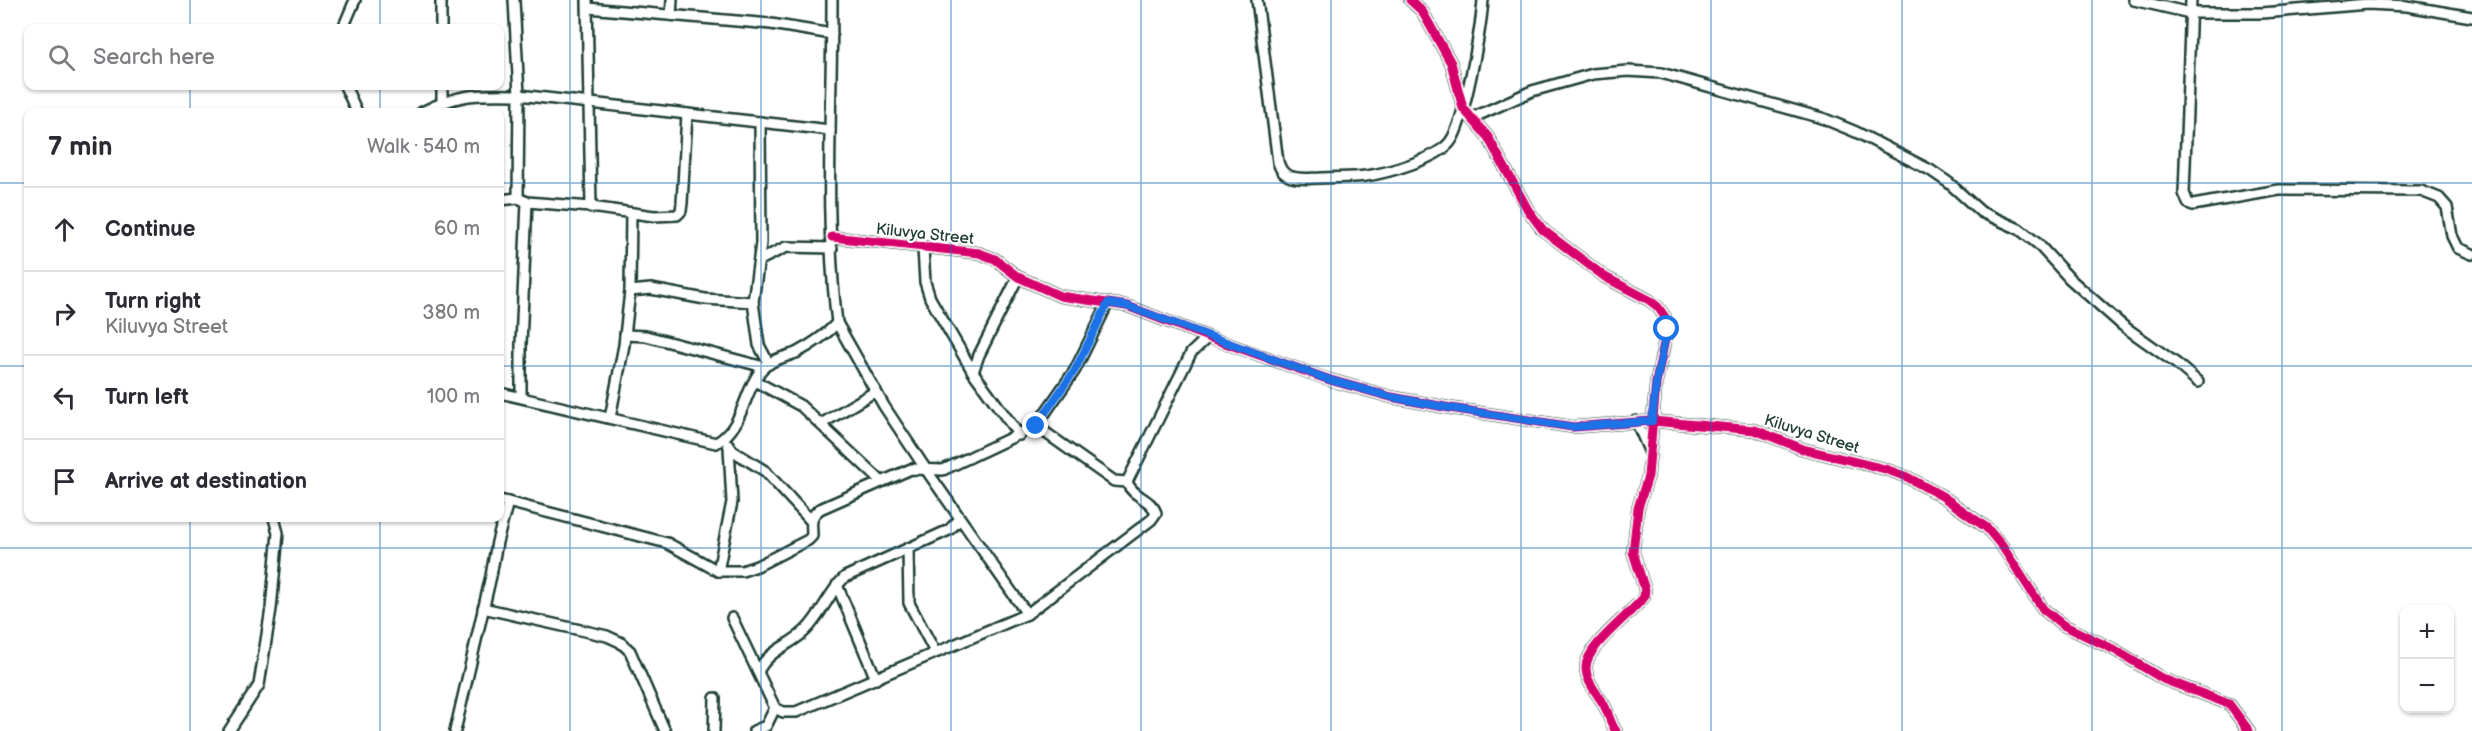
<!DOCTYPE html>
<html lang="en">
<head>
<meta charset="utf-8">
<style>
  body { margin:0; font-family:"Balsamiq Sans",sans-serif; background:#f7f7f7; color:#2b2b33 }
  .controls { position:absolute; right:18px; bottom:18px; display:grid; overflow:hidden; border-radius:12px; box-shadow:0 2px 4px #0004 }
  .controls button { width:54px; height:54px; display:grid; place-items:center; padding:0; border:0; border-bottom:2px solid #e1e1e2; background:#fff; color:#2b2b33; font:30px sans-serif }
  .stop { position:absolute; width:18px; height:18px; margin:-14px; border:4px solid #1a73e8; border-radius:50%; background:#fff }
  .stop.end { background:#1a73e8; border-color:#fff; box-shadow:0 2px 6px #0008 }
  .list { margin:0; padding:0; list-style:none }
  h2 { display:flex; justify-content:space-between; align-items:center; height:78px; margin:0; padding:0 24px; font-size:26px }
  h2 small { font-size:20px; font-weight:400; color:#7c7c81 }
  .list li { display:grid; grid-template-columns:39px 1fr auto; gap:18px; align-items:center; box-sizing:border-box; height:84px; padding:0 24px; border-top:2px solid #e1e1e2 }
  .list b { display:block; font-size:22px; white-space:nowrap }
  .list p { margin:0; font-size:20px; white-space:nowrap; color:#7c7c81 }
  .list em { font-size:20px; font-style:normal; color:#7c7c81 }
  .icon { flex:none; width:33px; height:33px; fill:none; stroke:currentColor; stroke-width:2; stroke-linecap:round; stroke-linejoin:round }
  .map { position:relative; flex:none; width:2472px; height:731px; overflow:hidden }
  .search { position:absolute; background:#fff; box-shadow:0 2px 4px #0004; left:24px; top:24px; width:480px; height:66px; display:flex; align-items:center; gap:15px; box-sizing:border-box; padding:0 21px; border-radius:12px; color:#7c7c81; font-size:22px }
  .panel { position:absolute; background:#fff; box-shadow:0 2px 4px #0004; left:24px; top:108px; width:480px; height:414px; border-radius:12px }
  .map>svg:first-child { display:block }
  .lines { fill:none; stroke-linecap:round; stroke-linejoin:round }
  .street-casing { stroke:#1f3d34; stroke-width:14 }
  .street { stroke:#fff; stroke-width:9 }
  .cycleway-casing { stroke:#fff; stroke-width:13 }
  .cycleway { stroke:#d6006c; stroke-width:9 }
  .route { stroke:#1a73e8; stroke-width:8 }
  .grid { fill:none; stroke:#1f6fb2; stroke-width:1.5; stroke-opacity:0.55 }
  .labels { text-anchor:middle; stroke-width:4.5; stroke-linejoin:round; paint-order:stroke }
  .street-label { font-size:16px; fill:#1f3d34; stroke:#fff }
</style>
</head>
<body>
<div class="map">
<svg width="2472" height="731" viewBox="0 0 2472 731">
  <rect width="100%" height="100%" fill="#fff"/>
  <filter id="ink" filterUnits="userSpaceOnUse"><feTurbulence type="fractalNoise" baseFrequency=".0167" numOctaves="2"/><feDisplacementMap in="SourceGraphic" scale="12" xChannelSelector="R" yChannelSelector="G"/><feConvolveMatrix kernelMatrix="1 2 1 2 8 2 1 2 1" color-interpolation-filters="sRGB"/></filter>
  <g filter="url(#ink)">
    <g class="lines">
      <defs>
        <g id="street">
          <path d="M441,0V28"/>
          <path d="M514,0L519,95L518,198"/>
          <path d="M587,0L591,207"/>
          <path d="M1257,0L1278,162C1280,168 1282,173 1289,176C1298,180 1311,178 1320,178C1335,177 1351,178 1366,176C1387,173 1437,159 1450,142C1465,123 1481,27 1483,0"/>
          <path d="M1410,0L1422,11L1451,63L1463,108L1488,137L1528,210L1543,230L1605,277L1649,300L1658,307L1665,317L1667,329L1656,383L1648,476L1638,508L1633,552L1645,590L1644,597C1631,614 1585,647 1586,668C1586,682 1598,694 1604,705C1609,714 1610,723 1616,731"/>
          <path d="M2134,0L2190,13H2262L2368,4L2407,6L2472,17"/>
          <path d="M2191,0L2184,193L2188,203L2193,205L2279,190L2421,191L2439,198L2447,207L2452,236L2458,248L2472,254"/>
          <path d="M588,8L771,24L832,34"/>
          <path d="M671,15L672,0"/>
          <path d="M343,28L355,0"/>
          <path d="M345,86L357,112"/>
          <path d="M422,112C460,93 478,94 519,95L830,130"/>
          <path d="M442,112V86"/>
          <path d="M1472,118L1532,91L1593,74L1628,71L1661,73L1822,118L1856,132L1930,170L1949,183L1981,212L2019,229L2038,244L2070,279L2122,325L2177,364L2198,382"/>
          <path d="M760,122L761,243L753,302L759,345L769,364"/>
          <path d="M500,200L518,198L527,202L591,207L654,216L677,215L681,211L682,203L687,114"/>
          <path d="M832,237L979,253L995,259L1018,277L1060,296L1127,306L1208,337L1330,380L1391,397L1450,408L1573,427L1652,421L1755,430L1803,449L1885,469L1907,477L1942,496L1987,528L2002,546L2043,609L2063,625L2115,650L2163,679L2229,704L2249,731"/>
          <path d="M923,248L925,282L930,298L973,372L1019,435"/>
          <path d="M760,260L786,247L832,248"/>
          <path d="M630,291L651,289L705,299L753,302"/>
          <path d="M837,323L884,406L927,471L1027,614"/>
          <path d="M625,335L646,336L764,367"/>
          <path d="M973,372L979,355L1018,277"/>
          <path d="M755,381L801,406L881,481"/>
          <path d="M500,393L716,443C744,428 743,391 762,369C770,360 785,357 796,353C811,345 826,335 837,323C824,217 832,107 832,0"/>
          <path d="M521,397V344L527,202"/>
          <path d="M610,418L624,345L630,291L631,213"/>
          <path d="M1636,421L1650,453"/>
          <path d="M821,424L876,391"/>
          <path d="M1036,426L1114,481L1127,482"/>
          <path d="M728,444L733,451L765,471L811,521"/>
          <path d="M500,500L667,543L718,571H742L757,566L808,540L812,536C812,523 809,517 820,509L911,469L943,470L1036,426L1075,370L1108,303"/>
          <path d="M908,548L909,603L935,652"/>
          <path d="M718,571L732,502L729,447"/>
          <path d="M837,585L876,679"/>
          <path d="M483,608L607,636L620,642L630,651L665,731"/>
          <path d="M732,618L775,708L783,712H796L1027,614L1151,520L1156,513C1151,498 1132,497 1127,482L1191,353L1208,337"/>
          <path d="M758,672C768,650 790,646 806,630C822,614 829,592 845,577L949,530L959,520"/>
          <path d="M229,731L259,685L271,609L278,533L274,518"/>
          <path d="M455,731L491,576L497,542L508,502"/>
          <path d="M714,731L715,698"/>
          <path d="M754,731L766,726L775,708"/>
        </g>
      </defs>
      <use href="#street" class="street-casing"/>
      <use href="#street" class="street"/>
      <defs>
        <g id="cycleway">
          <path d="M1410,0L1422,11L1451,63L1463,108L1488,137L1528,210L1543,230L1605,277L1649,300L1658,307L1665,317L1667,329L1656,383L1648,476L1638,508L1633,552L1645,590L1644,597C1631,614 1585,647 1586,668C1586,682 1598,694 1604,705C1609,714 1610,723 1616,731"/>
          <path d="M832,237L979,253L995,259L1018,277L1060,296L1127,306L1208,337L1330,380L1391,397L1450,408L1573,427L1652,421L1755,430L1803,449L1885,469L1907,477L1942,496L1987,528L2002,546L2043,609L2063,625L2115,650L2163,679L2229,704L2249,731"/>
        </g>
      </defs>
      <use href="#cycleway" class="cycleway-casing"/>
      <use href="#cycleway" class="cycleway"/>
    </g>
  </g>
  <g class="lines" filter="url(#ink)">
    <path class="route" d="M1036,426L1075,370L1108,303L1127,306L1330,380L1391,397L1450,408L1573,427L1652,421L1656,383L1667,329"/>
  </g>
  <path class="grid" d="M190,0V28M380,0V28M570,0V731M761,0V731M951,0V731M1141,0V731M1331,0V731M1521,0V731M1711,0V731M1902,0V731M2092,0V731M2282,0V731M190,86V112M380,86V112M0,183H28M500,183H2472M0,366H28M500,366H2472M190,518V731M380,518V731M0,548H2472"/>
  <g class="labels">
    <g class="street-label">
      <text transform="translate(925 233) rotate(6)" y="6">Kiluvya Street</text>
      <text transform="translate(1812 433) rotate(17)" y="6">Kiluvya Street</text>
    </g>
  </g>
</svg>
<div class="controls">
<button>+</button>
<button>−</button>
</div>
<div class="stop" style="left:1667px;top:329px"></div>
<div class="stop end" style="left:1036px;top:426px"></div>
<div class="search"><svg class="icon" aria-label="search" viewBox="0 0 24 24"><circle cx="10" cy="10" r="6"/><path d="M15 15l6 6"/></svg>Search here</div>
<section class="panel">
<h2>7 min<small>Walk · 540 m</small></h2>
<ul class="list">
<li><svg class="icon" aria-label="ahead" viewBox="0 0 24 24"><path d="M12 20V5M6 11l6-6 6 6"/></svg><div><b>Continue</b></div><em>60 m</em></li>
<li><svg class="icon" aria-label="right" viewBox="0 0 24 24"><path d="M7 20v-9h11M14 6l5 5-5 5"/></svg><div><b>Turn right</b><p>Kiluvya Street</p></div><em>380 m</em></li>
<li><svg class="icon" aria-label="left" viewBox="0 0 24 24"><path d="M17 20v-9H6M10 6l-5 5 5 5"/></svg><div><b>Turn left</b></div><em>100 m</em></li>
<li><svg class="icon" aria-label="arrive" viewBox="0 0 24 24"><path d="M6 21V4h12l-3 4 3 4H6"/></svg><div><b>Arrive at destination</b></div></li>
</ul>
</section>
</div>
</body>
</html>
